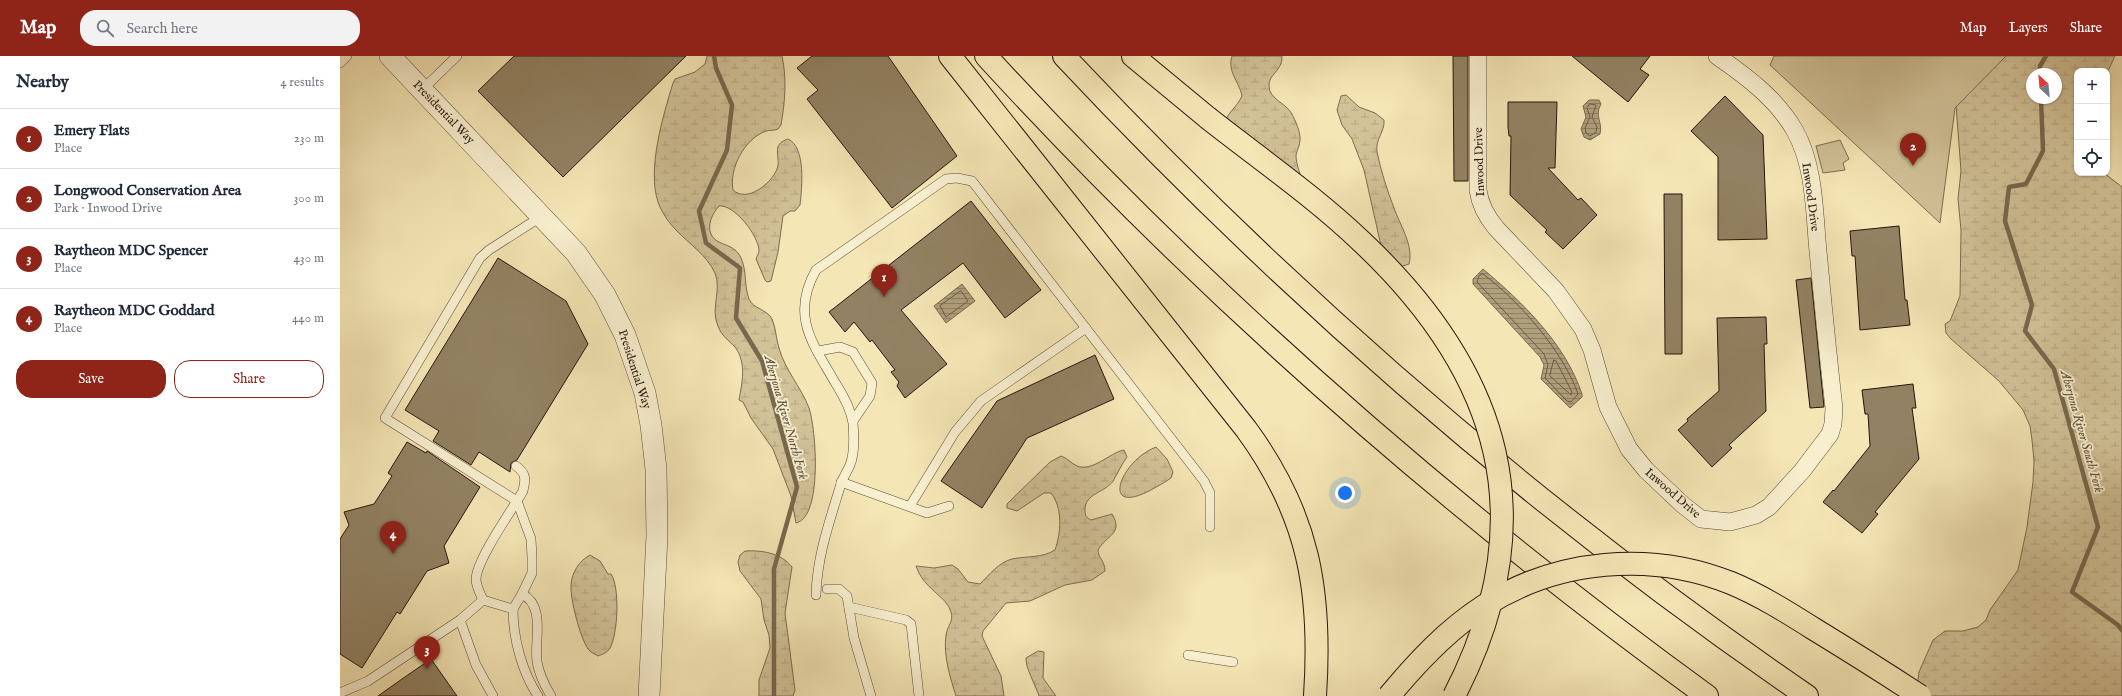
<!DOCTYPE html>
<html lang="en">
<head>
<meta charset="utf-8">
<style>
  body { margin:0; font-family:"IM FELL English",serif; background:#f2f2f3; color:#1f2937 }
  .controls { position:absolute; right:12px; top:12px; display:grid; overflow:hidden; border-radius:8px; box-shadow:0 1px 3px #0004 }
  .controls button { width:36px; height:36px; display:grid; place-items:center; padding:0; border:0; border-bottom:1px solid #e0e1e3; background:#fff; color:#1f2937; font:20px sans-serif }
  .compass { position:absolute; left:1686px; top:12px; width:36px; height:36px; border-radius:50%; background:#fff; box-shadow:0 1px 3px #0004; rotate:334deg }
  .you { position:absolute; left:1005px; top:437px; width:14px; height:14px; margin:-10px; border:3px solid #fff; border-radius:50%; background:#1a73e8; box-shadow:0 0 0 6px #1a73e833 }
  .badge { display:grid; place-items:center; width:26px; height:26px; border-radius:50%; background:#8f2418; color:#fff; font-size:13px; font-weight:700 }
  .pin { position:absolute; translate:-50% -33px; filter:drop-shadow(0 1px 2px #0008) }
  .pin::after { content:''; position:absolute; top:21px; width:14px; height:12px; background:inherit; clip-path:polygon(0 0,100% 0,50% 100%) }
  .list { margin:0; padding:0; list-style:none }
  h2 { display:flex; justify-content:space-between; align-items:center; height:52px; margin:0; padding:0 16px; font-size:17px }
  h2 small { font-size:13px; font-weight:400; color:#747a83 }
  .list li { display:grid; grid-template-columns:26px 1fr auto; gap:12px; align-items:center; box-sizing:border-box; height:60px; padding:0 16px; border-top:1px solid #e0e1e3 }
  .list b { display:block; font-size:15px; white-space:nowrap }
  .list p { margin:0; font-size:13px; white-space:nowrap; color:#747a83 }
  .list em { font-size:13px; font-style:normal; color:#747a83 }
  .actions { display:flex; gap:8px; padding:12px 16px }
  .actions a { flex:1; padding:9px 0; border:1px solid #8f2418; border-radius:16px; text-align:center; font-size:14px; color:#8f2418 }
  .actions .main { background:#8f2418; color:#fff }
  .icon { flex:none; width:22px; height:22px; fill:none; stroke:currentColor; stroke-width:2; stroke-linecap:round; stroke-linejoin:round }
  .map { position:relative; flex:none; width:1782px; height:640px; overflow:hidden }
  header { display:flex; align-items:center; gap:24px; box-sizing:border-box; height:56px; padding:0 20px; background:#8f2418; color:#fff }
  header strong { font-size:19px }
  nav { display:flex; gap:22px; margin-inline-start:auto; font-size:14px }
  .search { width:280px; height:36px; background:#f2f2f3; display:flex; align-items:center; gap:10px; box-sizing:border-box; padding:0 14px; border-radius:16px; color:#747a83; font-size:15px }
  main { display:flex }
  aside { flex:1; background:#fff }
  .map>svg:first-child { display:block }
  .wetland { fill:url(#wetland-marsh); stroke:#7c6c52; fill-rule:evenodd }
  .green { fill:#d2c298; stroke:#7c6c52 }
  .water { fill:url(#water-rules); stroke:#78684e }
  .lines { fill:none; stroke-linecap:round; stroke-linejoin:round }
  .shore { stroke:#6a5a43; stroke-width:1 }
  .stream { stroke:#78684e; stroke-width:4.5 }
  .building { fill:#928263; stroke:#26150b }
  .service-casing { stroke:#5a4936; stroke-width:10 }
  .minor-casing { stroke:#5a4936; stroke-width:18 }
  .tertiary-casing { stroke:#5a4936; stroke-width:22 }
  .motorway-casing { stroke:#26150b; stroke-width:24 }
  .service { stroke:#f8efcf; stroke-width:9 }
  .minor { stroke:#f8efcf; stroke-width:17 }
  .tertiary { stroke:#f8efcf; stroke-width:21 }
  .motorway { stroke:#f5e6b5; stroke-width:22 }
  .motorway-bridge-casing { stroke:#26150b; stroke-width:24; stroke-linecap:butt }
  .motorway-bridge { stroke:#f5e6b5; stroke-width:22 }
  .labels { text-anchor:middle; stroke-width:3.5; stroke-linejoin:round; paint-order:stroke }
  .street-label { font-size:12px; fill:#26150b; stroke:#f8efcf }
  .water-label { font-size:13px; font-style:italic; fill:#5d4c38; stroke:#f8efcf }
</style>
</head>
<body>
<header>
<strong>Map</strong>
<div class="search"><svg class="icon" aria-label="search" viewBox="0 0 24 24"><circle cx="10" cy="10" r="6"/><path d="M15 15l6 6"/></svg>Search here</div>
<nav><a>Map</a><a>Layers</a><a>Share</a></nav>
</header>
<main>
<aside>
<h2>Nearby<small>4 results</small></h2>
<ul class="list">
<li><span class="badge">1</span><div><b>Emery Flats</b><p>Place</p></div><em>230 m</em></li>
<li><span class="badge">2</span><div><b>Longwood Conservation Area</b><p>Park · Inwood Drive</p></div><em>300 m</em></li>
<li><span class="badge">3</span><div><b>Raytheon MDC Spencer</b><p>Place</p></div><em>430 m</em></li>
<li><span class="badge">4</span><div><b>Raytheon MDC Goddard</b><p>Place</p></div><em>440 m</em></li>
</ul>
<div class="actions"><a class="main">Save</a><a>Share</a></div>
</aside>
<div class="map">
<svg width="1782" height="640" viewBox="0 0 1782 640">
  <defs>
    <pattern id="wetland-marsh" width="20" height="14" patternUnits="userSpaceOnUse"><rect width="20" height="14" fill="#d2c298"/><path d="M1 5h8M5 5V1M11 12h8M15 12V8" fill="none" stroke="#b4a682"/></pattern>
    <pattern id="water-rules" width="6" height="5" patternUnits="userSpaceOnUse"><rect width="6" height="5" fill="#af9f7b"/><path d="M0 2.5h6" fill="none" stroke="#8e8063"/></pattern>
  </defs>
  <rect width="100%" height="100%" fill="#f5e6b5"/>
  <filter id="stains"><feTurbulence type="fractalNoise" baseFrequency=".005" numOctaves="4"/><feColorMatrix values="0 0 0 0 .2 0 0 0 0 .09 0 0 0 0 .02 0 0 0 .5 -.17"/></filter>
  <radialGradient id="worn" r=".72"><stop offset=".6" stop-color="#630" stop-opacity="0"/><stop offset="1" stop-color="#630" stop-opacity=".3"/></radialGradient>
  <g class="wetland">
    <path d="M367,0H442C447,23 445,46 441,69L438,73C433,75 429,74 426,75C404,83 389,113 393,134C407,147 431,128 437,113C440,106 436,97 438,91C439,87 444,84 448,83C466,91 462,132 460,149L455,155H450L443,160L438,196L431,225L427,226L425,224L416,203C417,200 419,197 419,194C418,179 394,148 379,150C372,158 367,169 371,178C377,191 394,186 401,202C407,215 404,230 409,243C413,253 427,253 432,263C436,272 436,283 439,292C445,314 461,331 469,352C476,372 483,461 456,467L451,440L433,393L411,362L403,346L399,344C402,327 407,307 395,291C389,285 381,279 378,270C370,253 382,234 375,217C366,198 350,189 336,174C329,167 322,157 318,146C307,113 323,60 333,27L335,23L355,16L365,8Z"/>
    <path d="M892,0H942C943,15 928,18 929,30C929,43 946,47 952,58C955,64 961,77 960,84C960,89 957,94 956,99C956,109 961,120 964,129L884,68C887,57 897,51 902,40C899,25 887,16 892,0Z"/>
    <path d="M1598,0H1775L1767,17V15H1737V117H1764L1782,131V640H1576L1579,616L1593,584L1605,575H1623L1638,571L1646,564L1650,554L1678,514L1687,471L1693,426L1694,405L1692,384L1690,370L1683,354L1659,325L1611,283L1606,277L1605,268L1610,265L1620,240L1621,174L1618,143L1621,115L1616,49ZM1692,18H1716V42H1692Z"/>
    <path d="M1006,39L1019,51L1035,57L1044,64C1045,76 1035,83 1037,96C1041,115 1047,134 1054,152C1060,169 1074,190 1069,208L1060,211L1042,194L1024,114L1012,83L1002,69L997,54L1001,40Z"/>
    <path d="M816,391L827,403L833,416L831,422C824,427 816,431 809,435C760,460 780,405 816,391Z"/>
    <path d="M784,394L787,401C781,409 778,417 773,425C765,437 744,437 745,455C745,460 747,462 751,464L772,458C784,478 766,479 758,494C758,502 765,505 765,515L752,524L725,529L690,545L666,547L643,575L642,580L661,620L664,640H616C610,621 603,599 606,579C607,570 614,566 611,556C607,540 583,533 576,510L594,512L612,509L618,513L628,526L640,528C649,519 659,506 672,503C686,500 703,502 715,494C721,477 723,452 711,437H704L677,455L667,452V448L710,406L721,400C727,402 731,407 737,410C753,416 769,397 784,394Z"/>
    <path d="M405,495C422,494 441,497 452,511L445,557L455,634L453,640H419V624L430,592L429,579L424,564L421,543L400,515L398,506L400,499Z"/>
    <path d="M250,499L260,505L268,518H271C280,531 278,578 270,592C267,597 263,598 258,600C255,598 250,596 248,593C240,581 230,543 231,529C232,516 239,505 250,499Z"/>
    <path d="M698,595L704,596L703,622L716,640H699C696,630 685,611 686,602Z"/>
  </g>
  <g class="green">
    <path d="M1434,0H1666L1615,52L1600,167L1430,9Z"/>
    <path d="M1500,84L1509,103L1503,107L1505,114L1483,117L1476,90Z"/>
  </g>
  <g class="water">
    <path d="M1249,44H1259L1261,48C1254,60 1263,66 1260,78L1250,84L1244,81L1241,73L1246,61L1243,50Z"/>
    <path d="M1143,213C1182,246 1225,287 1242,338V341L1230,352L1201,323L1204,309L1200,301L1133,228V223Z"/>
    <path d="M622,228L635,245L606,267L594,250Z"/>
  </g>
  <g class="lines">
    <g class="shore">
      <path d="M1250,48L1256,49L1252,61L1257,71L1256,76L1250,80L1246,77L1245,72L1250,61L1247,52Z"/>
      <path d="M1143,218C1179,245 1223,295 1238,338L1231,346L1227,345L1205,322L1208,309L1204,298L1137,226L1139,220Z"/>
      <path d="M621,235L628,245L606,261L600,250Z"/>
      <path d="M1214,304L1216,305L1232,336L1231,339L1210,320Z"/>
    </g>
    <g class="stream">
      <path d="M374,0L376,12L392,49L387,94L359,155L366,187L400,212L396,262L422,305L457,431L434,513V640"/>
      <path d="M1700,18V10L1706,0"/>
      <path d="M1701,42L1703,95L1686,128L1669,131L1665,165L1692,249L1685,275L1714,313L1758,471L1732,536L1778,569L1782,574"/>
    </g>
  </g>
  <g class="building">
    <path d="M174,0H346L223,121L138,35Z"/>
    <path d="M472,0H548L617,100L552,152L467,43L478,34L457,12Z"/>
    <path d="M1113,0H1128V125H1114Z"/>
    <path d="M1232,0H1310L1300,13L1309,19L1288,46Z"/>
    <path d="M1385,40L1423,79L1427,183L1378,184V101L1351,75Z"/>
    <path d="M1168,46H1217L1215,112H1208L1238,144L1241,142L1257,159L1223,193L1205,176L1207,174L1170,139L1171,80H1169L1168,71Z"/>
    <path d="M1324,138H1342V298H1325Z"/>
    <path d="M631,145L701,234L665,262L623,207L561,254L607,308L565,342L557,330L559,326L551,316L555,314L532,284L530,286L514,266L505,276L489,256Z"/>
    <path d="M1559,170L1565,244H1567L1570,269L1520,274L1515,200H1512L1510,175Z"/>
    <path d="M158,202L226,245L248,288L177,404L171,407L170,416L139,396L131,409L93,385L99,375L65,354Z"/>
    <path d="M1471,222L1484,351L1470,352L1456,224Z"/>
    <path d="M1426,261L1427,288H1424L1426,355L1389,389L1392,392L1372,411L1338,374L1348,365L1347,363L1379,335L1377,262Z"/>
    <path d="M755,299L774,343L687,382L642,452L601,425L657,345Z"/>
    <path d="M1573,328L1576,352H1572L1579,403L1535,456L1538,458L1522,477L1483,446L1493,434L1494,435L1530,390L1528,358H1525L1522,334Z"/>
    <path d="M67,386L86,397L87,395L140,431L104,490L109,507L87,515L60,558L57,556L22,612L0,598V483L9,469L4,456L34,448L52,420L48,417Z"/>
    <path d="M91,603L117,640H38L62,623Z"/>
  </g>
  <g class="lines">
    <defs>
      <g id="service">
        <path d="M0,7L7,0"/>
        <path d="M82,34L117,0"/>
        <path d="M478,295L500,291L513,296L532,327L530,340L513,365"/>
        <path d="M501,426L587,457L609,450"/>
        <path d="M570,450L615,376L641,345L746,272"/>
        <path d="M487,533H499L507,540L514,582L531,640"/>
        <path d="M182,538L192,517V501L191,483L177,445L45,362L140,202L149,194L202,160"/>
        <path d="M476,539C477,501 489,467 500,431C502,423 507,416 510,409C515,396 514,380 513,367C511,354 503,339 496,328C473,288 450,260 476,214L606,123L617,122L632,125L864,425L870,437V471"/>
        <path d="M143,544C140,537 136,530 136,523C137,503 172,454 183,435C186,423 186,417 176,410"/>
        <path d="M509,551L566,564L571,568L579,640"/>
        <path d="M173,553C173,582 182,616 198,640"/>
        <path d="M120,564L136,609L153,640"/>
        <path d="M848,599L893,606"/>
        <path d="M0,637L28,625L120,564L143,544L173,553L182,538C206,550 194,584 197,606C199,617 205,630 211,640"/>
      </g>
      <path id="minor" d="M1138,0V134C1140,149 1146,160 1156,172L1216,235L1243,273L1252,294L1268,351L1289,393L1306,414L1343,449L1361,463L1390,466L1416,459L1429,451L1462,415L1490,378L1493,368L1494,352C1488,300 1483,248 1478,195C1474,155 1475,111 1455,75C1437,43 1406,20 1377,0"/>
      <path id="tertiary" d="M50,0L236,197L265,239L285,279L305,337L311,369L316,413L317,480L309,640"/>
      <g id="motorway">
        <path d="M610,0L906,373C969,459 982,535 975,640"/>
        <path d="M646,0C864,238 1106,450 1367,640"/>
        <path d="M724,0C948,239 1197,455 1467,640"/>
        <path d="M793,0L868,62"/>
      </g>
    </defs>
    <use href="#service" class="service-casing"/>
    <use href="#minor" class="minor-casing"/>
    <use href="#tertiary" class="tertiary-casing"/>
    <use href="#motorway" class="motorway-casing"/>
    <use href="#service" class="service"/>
    <use href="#minor" class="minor"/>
    <use href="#tertiary" class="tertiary"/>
    <use href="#motorway" class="motorway"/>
    <defs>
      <g id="motorway-bridge">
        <path d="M868,62C920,103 975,141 1022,186C1162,318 1205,464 1114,640"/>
        <path d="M1049,640C1077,606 1107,574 1144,550C1217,503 1311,495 1391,527C1420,539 1447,556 1474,573C1510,595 1545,617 1580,640"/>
      </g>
    </defs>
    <use href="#motorway-bridge" class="motorway-bridge-casing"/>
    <use href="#motorway-bridge" class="motorway-bridge"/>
  </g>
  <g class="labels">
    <g class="street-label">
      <text transform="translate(104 56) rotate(46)" y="4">Presidential Way</text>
      <text transform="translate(1139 106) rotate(-92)" y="4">Inwood Drive</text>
      <text transform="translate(1471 141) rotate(82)" y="4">Inwood Drive</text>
      <text transform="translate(295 313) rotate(72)" y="4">Presidential Way</text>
      <text transform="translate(1333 437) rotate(41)" y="4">Inwood Drive</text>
    </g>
    <g class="water-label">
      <text transform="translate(447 361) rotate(74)" y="5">Aberjona River North Fork</text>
      <text transform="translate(1743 375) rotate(74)" y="5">Aberjona River South Fork</text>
    </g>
  </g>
  <rect width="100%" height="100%" filter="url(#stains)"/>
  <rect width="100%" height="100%" fill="url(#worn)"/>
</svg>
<div class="controls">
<button>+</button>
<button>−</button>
<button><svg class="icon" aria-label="locate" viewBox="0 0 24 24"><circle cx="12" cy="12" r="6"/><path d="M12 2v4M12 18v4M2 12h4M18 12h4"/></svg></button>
</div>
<svg class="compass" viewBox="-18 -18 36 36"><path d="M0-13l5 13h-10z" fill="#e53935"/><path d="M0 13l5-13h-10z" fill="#747a83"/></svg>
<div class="you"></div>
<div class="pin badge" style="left:544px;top:241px">1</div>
<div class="pin badge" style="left:1573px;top:110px">2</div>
<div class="pin badge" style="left:87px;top:613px">3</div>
<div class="pin badge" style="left:53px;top:498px">4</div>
</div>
</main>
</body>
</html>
